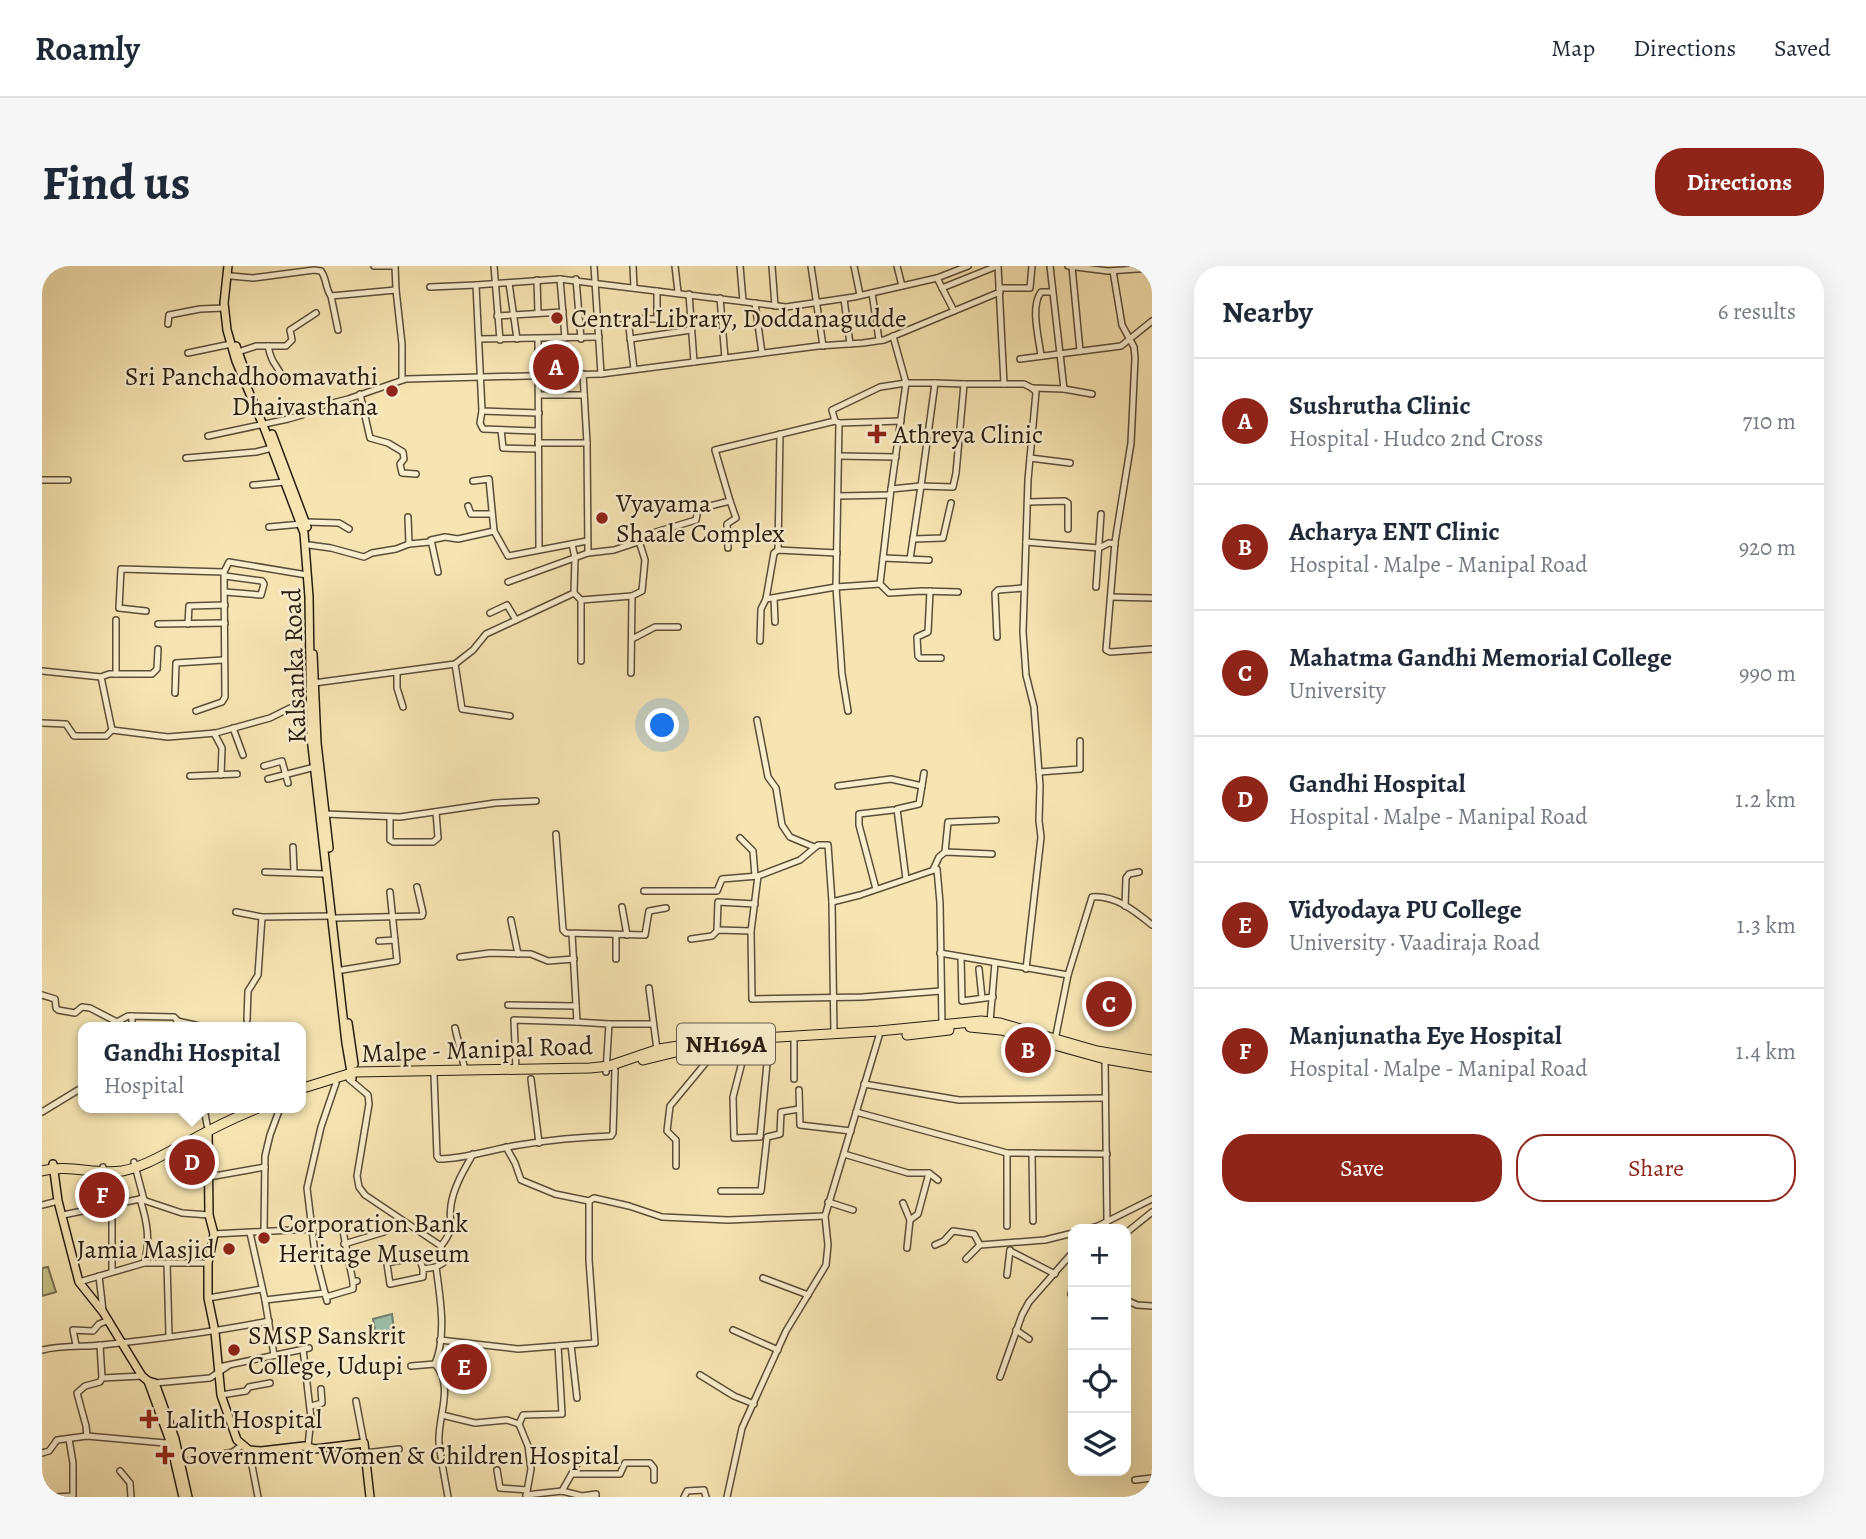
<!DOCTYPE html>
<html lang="en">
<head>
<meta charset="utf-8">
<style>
  body { margin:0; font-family:Alegreya,serif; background:#f6f6f7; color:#1f2937 }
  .controls { position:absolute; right:21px; bottom:21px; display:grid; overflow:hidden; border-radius:14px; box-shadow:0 7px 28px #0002 }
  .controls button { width:63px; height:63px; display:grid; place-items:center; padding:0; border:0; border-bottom:2px solid #e0e1e3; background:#fff; color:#1f2937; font:35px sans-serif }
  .you { position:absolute; left:621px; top:460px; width:24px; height:24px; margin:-18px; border:5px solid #fff; border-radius:50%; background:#1a73e8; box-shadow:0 0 0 10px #1a73e833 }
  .badge { display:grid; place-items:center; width:46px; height:46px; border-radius:50%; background:#8f2418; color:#fff; font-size:23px; font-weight:700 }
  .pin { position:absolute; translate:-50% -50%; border:4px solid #fff; box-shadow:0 2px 7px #0006 }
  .popup { position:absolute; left:36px; top:756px; width:228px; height:91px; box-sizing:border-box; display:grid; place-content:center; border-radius:14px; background:#fff; filter:drop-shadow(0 2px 5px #0005); font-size:23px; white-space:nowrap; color:#747a83 }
  .popup b { font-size:26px; color:#1f2937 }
  .popup::after { content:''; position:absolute; left:50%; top:100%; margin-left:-14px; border:14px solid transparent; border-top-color:#fff }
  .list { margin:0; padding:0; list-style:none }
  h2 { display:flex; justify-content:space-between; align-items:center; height:91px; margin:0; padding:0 28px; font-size:30px }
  h2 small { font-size:23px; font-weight:400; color:#747a83 }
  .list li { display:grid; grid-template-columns:46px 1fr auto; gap:21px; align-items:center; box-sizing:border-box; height:126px; padding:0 28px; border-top:2px solid #e0e1e3 }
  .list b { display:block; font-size:26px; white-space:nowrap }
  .list p { margin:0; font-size:23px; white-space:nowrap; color:#747a83 }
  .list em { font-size:23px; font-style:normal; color:#747a83 }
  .actions { display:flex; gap:14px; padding:21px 28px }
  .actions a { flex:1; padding:16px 0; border:2px solid #8f2418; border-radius:28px; text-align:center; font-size:24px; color:#8f2418 }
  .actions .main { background:#8f2418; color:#fff }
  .icon { flex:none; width:38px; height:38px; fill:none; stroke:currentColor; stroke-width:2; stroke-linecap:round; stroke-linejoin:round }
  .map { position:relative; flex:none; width:1110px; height:1231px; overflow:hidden; border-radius:28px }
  header { display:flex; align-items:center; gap:42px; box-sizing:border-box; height:98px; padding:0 35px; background:#fff; border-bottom:2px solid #e0e1e3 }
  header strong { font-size:33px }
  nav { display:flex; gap:38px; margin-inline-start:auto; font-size:24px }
  .intro { display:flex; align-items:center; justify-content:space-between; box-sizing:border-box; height:168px; padding:0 42px }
  h1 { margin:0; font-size:49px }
  .button { padding:18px 32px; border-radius:28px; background:#8f2418; color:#fff; font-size:24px; font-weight:700 }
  main { display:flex; gap:42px; padding:0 42px }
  aside { flex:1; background:#fff; border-radius:28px; box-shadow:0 7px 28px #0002 }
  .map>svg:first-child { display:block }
  .green { fill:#c4c288; stroke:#766f4c; stroke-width:2 }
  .water { fill:#9dbfab; stroke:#6e7e6d; stroke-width:2 }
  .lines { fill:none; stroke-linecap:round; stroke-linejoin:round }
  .minor-casing { stroke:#5b4e38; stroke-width:8 }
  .major-casing { stroke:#271c0f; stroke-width:10 }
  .highway-casing { stroke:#271c0f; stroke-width:11 }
  .minor { stroke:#f9eece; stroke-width:5 }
  .major { stroke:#f6e5b3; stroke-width:7 }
  .highway { stroke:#f6e5b3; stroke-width:9 }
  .poi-dot { fill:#8f2418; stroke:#f9eece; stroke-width:2.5 }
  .labels { text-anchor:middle; stroke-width:5; stroke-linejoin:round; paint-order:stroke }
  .shield { fill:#f9eece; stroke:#665b48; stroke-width:2 }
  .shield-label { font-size:24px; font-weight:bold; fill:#271c0f }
  .poi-label { font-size:26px; fill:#271c0f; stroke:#f9eece; text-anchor:start }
  .street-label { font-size:26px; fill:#271c0f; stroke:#f9eece }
</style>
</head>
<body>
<header>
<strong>Roamly</strong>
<nav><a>Map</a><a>Directions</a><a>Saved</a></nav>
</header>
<div class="intro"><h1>Find us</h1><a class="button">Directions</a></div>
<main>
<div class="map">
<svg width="1110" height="1231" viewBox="0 0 1110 1231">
  <rect width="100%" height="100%" fill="#f6e5b3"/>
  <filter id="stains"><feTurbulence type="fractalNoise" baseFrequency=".00286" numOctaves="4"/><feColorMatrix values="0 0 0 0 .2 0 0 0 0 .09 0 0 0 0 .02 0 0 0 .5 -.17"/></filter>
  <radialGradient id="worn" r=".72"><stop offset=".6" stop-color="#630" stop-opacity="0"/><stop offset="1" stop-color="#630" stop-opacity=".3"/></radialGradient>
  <path class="green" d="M6,1001L14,1026L0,1030V1002Z"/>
  <path class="water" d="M350,1048L352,1065L350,1068L334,1069L331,1053Z"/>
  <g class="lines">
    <defs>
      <g id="minor">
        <path d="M332,0H353"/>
        <path d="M353,0L354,24"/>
        <path d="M452,0L458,74"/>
        <path d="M552,0L559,108"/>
        <path d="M591,0L592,22"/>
        <path d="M633,0L636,26"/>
        <path d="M698,0L701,35"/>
        <path d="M730,0L733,40"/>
        <path d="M769,0L781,80"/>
        <path d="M812,0L818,29"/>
        <path d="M855,0L860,20"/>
        <path d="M956,0L962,118"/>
        <path d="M1008,0L1022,123"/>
        <path d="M1026,0L1066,5L1110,2"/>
        <path d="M1030,1L1038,85"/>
        <path d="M1071,5L1080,59L1092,81L1093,92L1089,177L1073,276L1064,384L1068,386L1110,383"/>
        <path d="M189,10L211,12L272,4L279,5C285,13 283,22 289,30L354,24L360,78V114"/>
        <path d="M518,13L523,72"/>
        <path d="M534,13L539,73"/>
        <path d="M495,14L496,47"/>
        <path d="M467,17L475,73"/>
        <path d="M388,21L434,19"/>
        <path d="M900,22L955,0"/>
        <path d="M957,22H988L990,0"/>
        <path d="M830,27L837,74"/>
        <path d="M647,28L652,96"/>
        <path d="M289,30L296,64"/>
        <path d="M678,32L683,92"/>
        <path d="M802,33L808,78"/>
        <path d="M713,37L720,87"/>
        <path d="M912,45L958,26"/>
        <path d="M455,50L521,46"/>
        <path d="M555,52L615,53V25"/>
        <path d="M586,53L592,103"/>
        <path d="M126,58L127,49L158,43L182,42"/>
        <path d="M851,70L864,117H893L879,220L911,221L914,207L922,118H982L990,122L994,126L986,214L981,366L984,409L992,441L998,520L997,555L999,571L984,703"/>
        <path d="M437,73L557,71"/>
        <path d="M496,73L497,283"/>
        <path d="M588,73L649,64"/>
        <path d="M226,80C230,99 234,97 241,112"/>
        <path d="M196,86L214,80H244L250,74L248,64L274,47"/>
        <path d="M146,87L189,78"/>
        <path d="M999,90C997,72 988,41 999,26H1010"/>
        <path d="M978,93L1079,80L1110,55"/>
        <path d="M541,108L545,177L546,287L572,284L596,276L604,269L654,254L656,243L688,235L673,184L793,155L790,144L838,121L864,117L849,223L879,220L868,293"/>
        <path d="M893,117L922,118"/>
        <path d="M990,122L1022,123L1050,128"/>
        <path d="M318,128L328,172L346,177L361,186L362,193L358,198L360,207L374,208"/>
        <path d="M497,129H542"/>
        <path d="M440,145L438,157L441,163L496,165"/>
        <path d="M497,147L440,145L434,19L518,13L557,18L744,41L812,31L895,12"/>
        <path d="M793,155L797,157L794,321L800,408L806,445"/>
        <path d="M797,157L859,155"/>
        <path d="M459,164L461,182L496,183"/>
        <path d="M166,170L246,153L260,149L267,143L306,133L364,113L559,108L776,80L821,77L842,74L912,45L895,12L926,0"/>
        <path d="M496,177H545"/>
        <path d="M797,190L854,191"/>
        <path d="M144,192L214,186L230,182"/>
        <path d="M988,192L1028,197"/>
        <path d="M0,214H26"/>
        <path d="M431,215L447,213L452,265L466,290L545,275"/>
        <path d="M211,219L243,216"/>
        <path d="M796,230L848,229"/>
        <path d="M986,236L1023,235L1026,237V263"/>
        <path d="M426,240L429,248H449"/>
        <path d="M264,256L297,257L307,263"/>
        <path d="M227,261L260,258"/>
        <path d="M871,273L901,272L909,237"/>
        <path d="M984,276L1057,282L1067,277L1073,278"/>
        <path d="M367,278L388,276"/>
        <path d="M267,279L289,282L322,291L330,287L354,283L367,278L366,251"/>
        <path d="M686,282L685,258L694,252L688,235"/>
        <path d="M736,284L738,168"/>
        <path d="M841,292L887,294"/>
        <path d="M396,306L389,274L403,271L416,273L452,265"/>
        <path d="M183,310L220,315L222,318L219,329L183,326"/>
        <path d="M466,316L546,287"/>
        <path d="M838,318L847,327L880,325L916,326"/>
        <path d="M1054,321L1059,248"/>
        <path d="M888,325L886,366L875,371L876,390L878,392H899"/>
        <path d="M532,327L539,334L590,330L589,407"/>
        <path d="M590,330L600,325L603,294L597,275"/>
        <path d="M1069,331L1110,332"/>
        <path d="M732,332L733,356"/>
        <path d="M724,333L794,321L838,318L849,223"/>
        <path d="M539,334V395"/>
        <path d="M104,345L77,342L79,303L182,306L187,296L265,309"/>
        <path d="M448,347L465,339L474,354"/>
        <path d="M74,354V408"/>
        <path d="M116,358L183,357"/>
        <path d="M146,358L147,340L183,339"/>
        <path d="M955,371L953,327L956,324L982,322"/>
        <path d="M590,373L613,361H636"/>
        <path d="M718,375L719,343L724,333L732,287L736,284L795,287"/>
        <path d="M116,383L115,403L110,408H67L59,411L70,464L126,471L174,467L228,452L248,442L267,440"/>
        <path d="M413,398L420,443L468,450"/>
        <path d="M0,405L59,411"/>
        <path d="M355,407V422L361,441"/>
        <path d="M272,417L413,398L431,384L444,368L532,327L533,292L530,278"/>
        <path d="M133,427L134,397L181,394"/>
        <path d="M154,445L180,436L183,431L182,306"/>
        <path d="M715,454L726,511L734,522L740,559L748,571L772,581"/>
        <path d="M0,457L24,458L32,470H64L70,464"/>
        <path d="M191,462L201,489"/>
        <path d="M172,467L180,482L179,509"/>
        <path d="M222,500L240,495L246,517"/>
        <path d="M997,506L1038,503V475"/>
        <path d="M148,510L195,508"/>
        <path d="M226,513L273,501"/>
        <path d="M796,520L849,513L880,520"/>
        <path d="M283,548L358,551L453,537L494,535"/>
        <path d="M348,552V574L351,576H391L396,572L394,546"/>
        <path d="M514,568L521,664L524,667L603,669L607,645L624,642"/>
        <path d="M698,572L711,585L713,610"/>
        <path d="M251,581L252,606"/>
        <path d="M903,586L906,556L954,554"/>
        <path d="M891,604L897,591L903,586L950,588"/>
        <path d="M223,606L284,608"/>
        <path d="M864,613L855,543L877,538L882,507"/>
        <path d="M834,623L817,559V548L851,544"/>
        <path d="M602,625H675L680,613L716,610"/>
        <path d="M790,636L786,579H776L758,594L716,610L709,665L710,733L821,731L899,725"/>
        <path d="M1083,640L1084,612L1087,608L1097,606"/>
        <path d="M580,641L585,669"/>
        <path d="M194,646L220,651"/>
        <path d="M294,652L380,650L381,647L375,621"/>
        <path d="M469,654L476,688"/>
        <path d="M675,664L676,636L713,638"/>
        <path d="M530,668L535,756L567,758L564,806"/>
        <path d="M574,669V693"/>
        <path d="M649,673L670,670L676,664L709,665"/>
        <path d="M337,675L353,674"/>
        <path d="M898,687L1026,709"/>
        <path d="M418,691L448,687L489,688L506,695L532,693"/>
        <path d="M919,691L920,735L951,731"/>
        <path d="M937,703L940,732"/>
        <path d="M300,704L355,695L348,626"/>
        <path d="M607,722L615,784"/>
        <path d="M0,729L13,733L14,742L16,744L33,747L40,741L48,742L75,756L86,750L132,751L135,754L134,761"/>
        <path d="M466,739L534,740"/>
        <path d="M90,750V761"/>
        <path d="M205,754L206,725L216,709L220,651L290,650"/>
        <path d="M135,755L162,761"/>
        <path d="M948,756L953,697"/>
        <path d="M567,758H611"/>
        <path d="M413,762L423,804"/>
        <path d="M792,768L790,636L818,629L895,603L898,637L900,759"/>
        <path d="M1013,774L1026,709L1050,631C1073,629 1093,645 1110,659"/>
        <path d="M752,775V813"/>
        <path d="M705,777L691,831L692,872L718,871L727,776"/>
        <path d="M1063,793L1065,956"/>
        <path d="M474,803L472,754L535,756"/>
        <path d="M392,809L395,890L397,893C424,893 450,883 477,879C507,874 538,871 569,870L571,867L573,804"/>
        <path d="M307,813L326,829L327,838L315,910L317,921L323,929L399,980L401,997L394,1001C398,1031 405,1069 393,1098"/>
        <path d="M489,813L497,877"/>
        <path d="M822,818L917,834L1063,832"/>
        <path d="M757,824L758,859L809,865"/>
        <path d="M162,842L165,859"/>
        <path d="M0,846L41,821"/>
        <path d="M814,846L965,887L1065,888"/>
        <path d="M464,881L473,897L479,914L513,928L547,935L552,932L587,940L620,951L686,954L783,950"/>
        <path d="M965,887V960"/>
        <path d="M990,887L991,955"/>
        <path d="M802,888L866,907H887L896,914"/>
        <path d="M92,896L102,934"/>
        <path d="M634,900V874L625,865L628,840L671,788V780"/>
        <path d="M61,901L70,934V1005"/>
        <path d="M167,911L223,901"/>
        <path d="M679,925H719L725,871L738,868L739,846L757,843"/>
        <path d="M98,933C105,955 109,976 102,997"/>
        <path d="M786,936L811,944"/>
        <path d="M861,937L868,954"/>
        <path d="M0,939L16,935"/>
        <path d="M21,949L98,933L140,947L167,949"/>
        <path d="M269,961L300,960L311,1016L315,1015"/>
        <path d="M1045,963L1056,960L1110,933"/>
        <path d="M222,966L223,890L228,869L238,842"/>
        <path d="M208,967L223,1034L232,1089"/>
        <path d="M1084,967L1110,946"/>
        <path d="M172,968L269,963"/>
        <path d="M302,978L342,966"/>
        <path d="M893,979L902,975L911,965L932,968L938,979"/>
        <path d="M399,980C414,961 406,960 409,939C412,920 422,904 431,888"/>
        <path d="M865,982L868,954L876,948L887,907"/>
        <path d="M968,985L1013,1008"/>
        <path d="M924,993L938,979L1003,974L1031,967"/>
        <path d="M125,997L127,1069"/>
        <path d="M381,1003V1011L348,1018L345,998L349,996L377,991L381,1003L394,1001"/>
        <path d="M965,1009L968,984"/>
        <path d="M57,1010L61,1045"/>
        <path d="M721,1012L766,1029"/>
        <path d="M37,1016L102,997H166"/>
        <path d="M1029,1028L1031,1021"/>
        <path d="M284,1031L311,1023V1016"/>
        <path d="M166,1032L220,1023"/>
        <path d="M223,1034L283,1027"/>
        <path d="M1084,1034L1095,1039L1110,1040"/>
        <path d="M285,1035L273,988L265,922L279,861L294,817"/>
        <path d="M691,1064L736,1084"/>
        <path d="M974,1064L987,1073"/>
        <path d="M398,1074L476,1083L553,1077L547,994V935"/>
        <path d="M34,1079L31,1064L51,1065L57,1058L67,1054"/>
        <path d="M58,1079L60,1112"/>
        <path d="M529,1079L535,1132"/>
        <path d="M261,1083L269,1152L266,1180"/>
        <path d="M0,1084C20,1079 40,1081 60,1079C116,1073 172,1066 227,1055"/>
        <path d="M393,1098C413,1121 395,1151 397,1177C399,1195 403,1213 406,1231"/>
        <path d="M369,1100L393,1098"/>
        <path d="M177,1101L267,1082"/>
        <path d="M658,1109L692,1130L712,1138"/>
        <path d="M958,1111L980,1049L987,1036L1031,986"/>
        <path d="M113,1117L168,1112L186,1100"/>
        <path d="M179,1129L204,1125L207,1121L228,1117"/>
        <path d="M314,1135L322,1177"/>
        <path d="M269,1140L280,1137L279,1123"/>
        <path d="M400,1149L433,1157L465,1154L477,1158L486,1180L489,1203L484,1231"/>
        <path d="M477,1158L481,1149L520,1148L516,1080"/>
        <path d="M45,1170L44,1160L35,1127L43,1120L58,1116L60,1112L100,1110"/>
        <path d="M207,1184L216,1231"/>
        <path d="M0,1187L7,1185L15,1174L45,1170L123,1177L128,1175"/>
        <path d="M323,1187L357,1183"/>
        <path d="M140,1196L191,1186L200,1179"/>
        <path d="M455,1204L458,1222L485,1224"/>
        <path d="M78,1205L88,1217L89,1231"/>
        <path d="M530,1208H578L583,1197H608L612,1202V1214"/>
        <path d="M1093,1214L1110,1212"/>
        <path d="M520,1225L537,1195L546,1190"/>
        <path d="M484,1229L520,1225L540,1230L554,1228V1231"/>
        <path d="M13,1231L31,1230V1197L27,1173"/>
        <path d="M642,1231L645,1225L662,1224L664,1231"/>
        <path d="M685,1231L700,1162L744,1065L784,999L786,979L783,950L837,770"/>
      </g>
      <g id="major">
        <path d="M186,0L182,37L185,64L194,95L223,164L262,267L267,331L269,471L304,777L310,812"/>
        <path d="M194,80L204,108"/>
        <path d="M230,168L265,261"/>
        <path d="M271,388L275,477L287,582"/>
        <path d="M306,757L312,798"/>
        <path d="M166,864L167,949L172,968L166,997V1032L173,1066L179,1129L195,1174L207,1184L219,1185L262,1180L273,1183L322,1177L328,1231"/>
        <path d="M11,898L16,935L37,1016L61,1046L100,1110L106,1115L113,1117L133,1173L146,1231"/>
        <path d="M106,1115L128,1175L141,1231"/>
      </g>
      <g id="highway">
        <path d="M928,761L959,764L1063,793L1110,801"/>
        <path d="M865,769L907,764"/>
        <path d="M601,794L638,785"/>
        <path d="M258,823L313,806L548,802L567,800L617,783L669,775L837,765L939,755L958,757L1055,785L1110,794"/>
        <path d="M0,905C27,898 53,909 80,905C102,901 124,887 144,877C167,864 191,852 216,842"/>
      </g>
    </defs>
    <use href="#minor" class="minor-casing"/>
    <use href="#major" class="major-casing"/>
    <use href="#highway" class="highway-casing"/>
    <use href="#minor" class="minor"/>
    <use href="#major" class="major"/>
    <use href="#highway" class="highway"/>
  </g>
  <g class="poi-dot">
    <circle cx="515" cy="52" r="7"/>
    <circle cx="350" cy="125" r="7"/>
    <path d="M831.5 157.5h7v7h7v7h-7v7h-7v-7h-7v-7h7z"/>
    <circle cx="560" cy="252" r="7"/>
    <circle cx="222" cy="972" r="7"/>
    <circle cx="187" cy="983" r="7"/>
    <circle cx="192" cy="1084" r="7"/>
    <path d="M103.5 1142.5h7v7h7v7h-7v7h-7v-7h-7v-7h7z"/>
    <path d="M119.5 1178.5h7v7h7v7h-7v7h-7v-7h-7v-7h7z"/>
  </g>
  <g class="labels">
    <rect class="shield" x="635" y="757.5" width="98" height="41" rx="5"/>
    <g class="shield-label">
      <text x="684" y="786">NH169A</text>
    </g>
    <g class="poi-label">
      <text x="529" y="61">Central Library, Doddanagudde</text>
      <text x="336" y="119" text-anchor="end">Sri Panchadhoomavathi<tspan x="336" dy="30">Dhaivasthana</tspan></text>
      <text x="851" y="177">Athreya Clinic</text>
      <text x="574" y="246">Vyayama<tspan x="574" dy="30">Shaale Complex</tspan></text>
      <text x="236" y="966">Corporation Bank<tspan x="236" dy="30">Heritage Museum</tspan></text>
      <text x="173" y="992" text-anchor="end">Jamia Masjid</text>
      <text x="206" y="1078">SMSP Sanskrit<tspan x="206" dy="30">College, Udupi</tspan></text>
      <text x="123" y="1162">Lalith Hospital</text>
      <text x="139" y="1198">Government Women &amp; Children Hospital</text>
    </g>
    <g class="street-label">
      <text transform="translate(252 400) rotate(-92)" y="9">Kalsanka Road</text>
      <text transform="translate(435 783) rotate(-2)" y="9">Malpe - Manipal Road</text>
    </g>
  </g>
  <rect width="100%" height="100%" filter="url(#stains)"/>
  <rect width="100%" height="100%" fill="url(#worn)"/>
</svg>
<div class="controls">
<button>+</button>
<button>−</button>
<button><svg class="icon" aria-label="locate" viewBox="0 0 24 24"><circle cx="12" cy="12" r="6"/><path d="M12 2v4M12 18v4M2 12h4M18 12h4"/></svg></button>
<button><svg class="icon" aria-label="layers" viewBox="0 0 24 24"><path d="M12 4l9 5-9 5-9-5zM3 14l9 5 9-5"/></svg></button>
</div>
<div class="you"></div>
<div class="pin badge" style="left:514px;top:101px">A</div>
<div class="pin badge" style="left:986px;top:784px">B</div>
<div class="pin badge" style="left:1067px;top:738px">C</div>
<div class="pin badge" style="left:150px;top:896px">D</div>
<div class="popup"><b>Gandhi Hospital</b>Hospital</div>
<div class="pin badge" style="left:422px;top:1101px">E</div>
<div class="pin badge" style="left:60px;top:929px">F</div>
</div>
<aside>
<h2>Nearby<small>6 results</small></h2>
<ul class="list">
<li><span class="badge">A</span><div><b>Sushrutha Clinic</b><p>Hospital · Hudco 2nd Cross</p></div><em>710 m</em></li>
<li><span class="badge">B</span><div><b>Acharya ENT Clinic</b><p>Hospital · Malpe - Manipal Road</p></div><em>920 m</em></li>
<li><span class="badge">C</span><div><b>Mahatma Gandhi Memorial College</b><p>University</p></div><em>990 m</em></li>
<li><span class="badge">D</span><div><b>Gandhi Hospital</b><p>Hospital · Malpe - Manipal Road</p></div><em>1.2 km</em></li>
<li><span class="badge">E</span><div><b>Vidyodaya PU College</b><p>University · Vaadiraja Road</p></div><em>1.3 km</em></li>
<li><span class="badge">F</span><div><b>Manjunatha Eye Hospital</b><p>Hospital · Malpe - Manipal Road</p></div><em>1.4 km</em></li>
</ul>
<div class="actions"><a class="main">Save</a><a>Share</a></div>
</aside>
</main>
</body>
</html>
